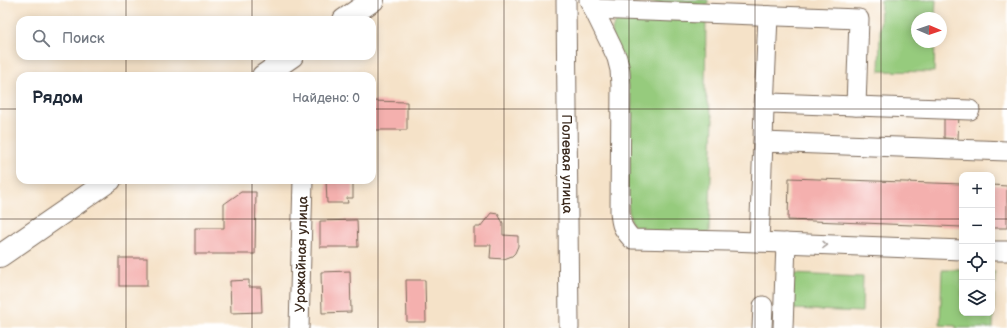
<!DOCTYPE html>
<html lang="ru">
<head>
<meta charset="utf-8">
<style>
  body { margin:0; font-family:"Balsamiq Sans",sans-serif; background:#f6f6f7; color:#1f2937 }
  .controls { position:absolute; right:12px; bottom:12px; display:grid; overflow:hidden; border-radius:8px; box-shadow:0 2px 10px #0003 }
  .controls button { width:36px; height:36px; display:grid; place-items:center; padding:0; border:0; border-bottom:1px solid #e0e1e3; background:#fff; color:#1f2937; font:20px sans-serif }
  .compass { position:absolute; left:911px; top:12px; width:36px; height:36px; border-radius:50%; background:#fff; box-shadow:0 2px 10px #0003; rotate:92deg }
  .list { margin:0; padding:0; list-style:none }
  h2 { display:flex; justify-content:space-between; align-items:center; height:52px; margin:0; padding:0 16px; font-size:17px }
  h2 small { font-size:13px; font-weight:400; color:#747a83 }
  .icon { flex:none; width:22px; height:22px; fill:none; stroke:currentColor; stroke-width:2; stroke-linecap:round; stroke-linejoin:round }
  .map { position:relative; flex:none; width:1007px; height:328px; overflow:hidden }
  .search { position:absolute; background:#fff; box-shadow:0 2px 10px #0003; left:16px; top:16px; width:360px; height:44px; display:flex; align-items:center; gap:10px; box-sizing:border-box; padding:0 14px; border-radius:12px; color:#747a83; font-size:15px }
  .panel { position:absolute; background:#fff; box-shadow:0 2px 10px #0003; left:16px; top:72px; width:360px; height:112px; border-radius:12px }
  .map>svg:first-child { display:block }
  .green { fill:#96cb7d; stroke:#687a4e }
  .building { fill:#f4b0ae }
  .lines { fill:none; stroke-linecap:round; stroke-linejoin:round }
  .minor-casing { stroke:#7c6a5a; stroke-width:21 }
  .major-casing { stroke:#7c6a5a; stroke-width:24 }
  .minor { stroke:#fff; stroke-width:19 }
  .major { stroke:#fff; stroke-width:22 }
  .oneway { stroke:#a79f9a }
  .grid { fill:none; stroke:#3b2a1e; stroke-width:1; stroke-opacity:0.55 }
  .labels { text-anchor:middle; stroke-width:3; stroke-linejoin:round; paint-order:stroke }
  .street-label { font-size:14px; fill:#3b2a1e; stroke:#fff }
</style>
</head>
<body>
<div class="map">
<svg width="1007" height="328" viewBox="0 0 1007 328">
  <rect width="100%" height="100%" fill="#fff"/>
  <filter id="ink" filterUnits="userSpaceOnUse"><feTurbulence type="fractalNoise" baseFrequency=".025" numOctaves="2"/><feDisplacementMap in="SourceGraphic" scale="8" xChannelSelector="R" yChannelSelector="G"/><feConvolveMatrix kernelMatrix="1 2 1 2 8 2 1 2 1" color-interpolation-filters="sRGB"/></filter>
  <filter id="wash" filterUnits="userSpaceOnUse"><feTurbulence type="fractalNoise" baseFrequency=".012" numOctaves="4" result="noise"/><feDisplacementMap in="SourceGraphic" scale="16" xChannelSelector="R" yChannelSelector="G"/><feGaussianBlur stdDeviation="0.9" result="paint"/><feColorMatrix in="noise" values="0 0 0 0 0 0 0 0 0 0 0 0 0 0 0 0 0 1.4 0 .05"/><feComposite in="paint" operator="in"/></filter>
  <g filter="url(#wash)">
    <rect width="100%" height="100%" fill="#f5e2c8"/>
    <g class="green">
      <path d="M603,0H708V6Z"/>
      <path d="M881,0H936L935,18H917V42H935L934,72L879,71Z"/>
      <path d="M619,18L706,20L705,92L713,119L709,233H643L636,229L630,222L612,30L614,24Z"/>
      <path d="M942,270H962V313H992V272H995L993,328H956V326L940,325Z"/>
      <path d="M792,274L863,277L862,312L791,309Z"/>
    </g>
    <g id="blocks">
      <g class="building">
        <path d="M372,101L407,102V130H372Z"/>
        <path d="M944,114H959L958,139L944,138Z"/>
        <path d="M789,178L962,184V227L788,220Z"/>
        <path d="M326,180H353V198H347L348,203H327Z"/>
        <path d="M992,185L1007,186V228H992Z"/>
        <path d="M241,192H256L255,254H195V228H224V204Z"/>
        <path d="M491,213L498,214L503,223V235L518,236V246L515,253L512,256L504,259L490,258L491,245H474V227H480Z"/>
        <path d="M357,220L358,247H320V221Z"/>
        <rect x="119" y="258" width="28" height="28"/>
        <path d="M350,271L351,312L322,313L321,272Z"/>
        <path d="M249,280V287H261L262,312L231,313L230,281Z"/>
        <path d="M406,280H425L426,322H407Z"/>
      </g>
    </g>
  </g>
  <g filter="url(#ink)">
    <use href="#blocks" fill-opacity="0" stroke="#7c6a5a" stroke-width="1"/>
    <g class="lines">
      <defs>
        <g id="minor">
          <path id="s1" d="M566,0L569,328"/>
          <path d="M589,0L612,47L617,58L620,70L621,85L620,211C621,225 622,228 632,239L729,241L962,250"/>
          <path d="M593,9L859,19L856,106"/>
          <path d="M764,108L768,16"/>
          <path d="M763,142L764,108L766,105L770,103L970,110"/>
          <path d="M759,242L763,142L1007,151"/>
          <path d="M992,251H1007"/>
          <path id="s2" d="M299,328L303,180"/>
          <path d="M762,328L763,306"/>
          <path d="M783,328L786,243"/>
        </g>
        <g id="major">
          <path d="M344,20L373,0"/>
          <path d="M263,76L292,56"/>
          <path d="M0,256L110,180"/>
        </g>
      </defs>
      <use href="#minor" class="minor-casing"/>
      <use href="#major" class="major-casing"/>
      <use href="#minor" class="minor"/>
      <use href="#major" class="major"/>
    </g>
    <defs><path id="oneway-chevron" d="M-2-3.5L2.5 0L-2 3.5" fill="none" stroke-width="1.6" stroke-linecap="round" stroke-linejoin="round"/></defs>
    <use class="oneway" href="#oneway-chevron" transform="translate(825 245) rotate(2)"/>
  </g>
  <path class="grid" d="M126,0V20M252,0V20M378,0V328M504,0V328M629,0V328M755,0V328M881,0V328M126,56V76M252,56V76M0,109H20M372,109H1007M126,180V328M252,180V328M0,219H962M992,219H1007"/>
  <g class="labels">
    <g class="street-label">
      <text dy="5" stroke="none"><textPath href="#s1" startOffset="164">Полевая улица</textPath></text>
      <text dy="5" stroke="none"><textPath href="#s2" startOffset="74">Урожайная улица</textPath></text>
    </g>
  </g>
</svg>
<div class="controls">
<button>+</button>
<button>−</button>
<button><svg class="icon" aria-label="locate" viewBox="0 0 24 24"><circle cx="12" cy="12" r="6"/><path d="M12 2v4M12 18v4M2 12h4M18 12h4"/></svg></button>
<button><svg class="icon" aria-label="layers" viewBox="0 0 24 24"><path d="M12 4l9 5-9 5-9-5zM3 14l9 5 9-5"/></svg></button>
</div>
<svg class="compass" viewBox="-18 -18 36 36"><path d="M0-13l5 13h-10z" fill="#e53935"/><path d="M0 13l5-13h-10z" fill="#747a83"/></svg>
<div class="search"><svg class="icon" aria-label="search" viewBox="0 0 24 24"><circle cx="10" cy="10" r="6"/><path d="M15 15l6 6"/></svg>Поиск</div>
<section class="panel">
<h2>Рядом<small>Найдено: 0</small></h2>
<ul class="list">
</ul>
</section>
</div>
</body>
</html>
